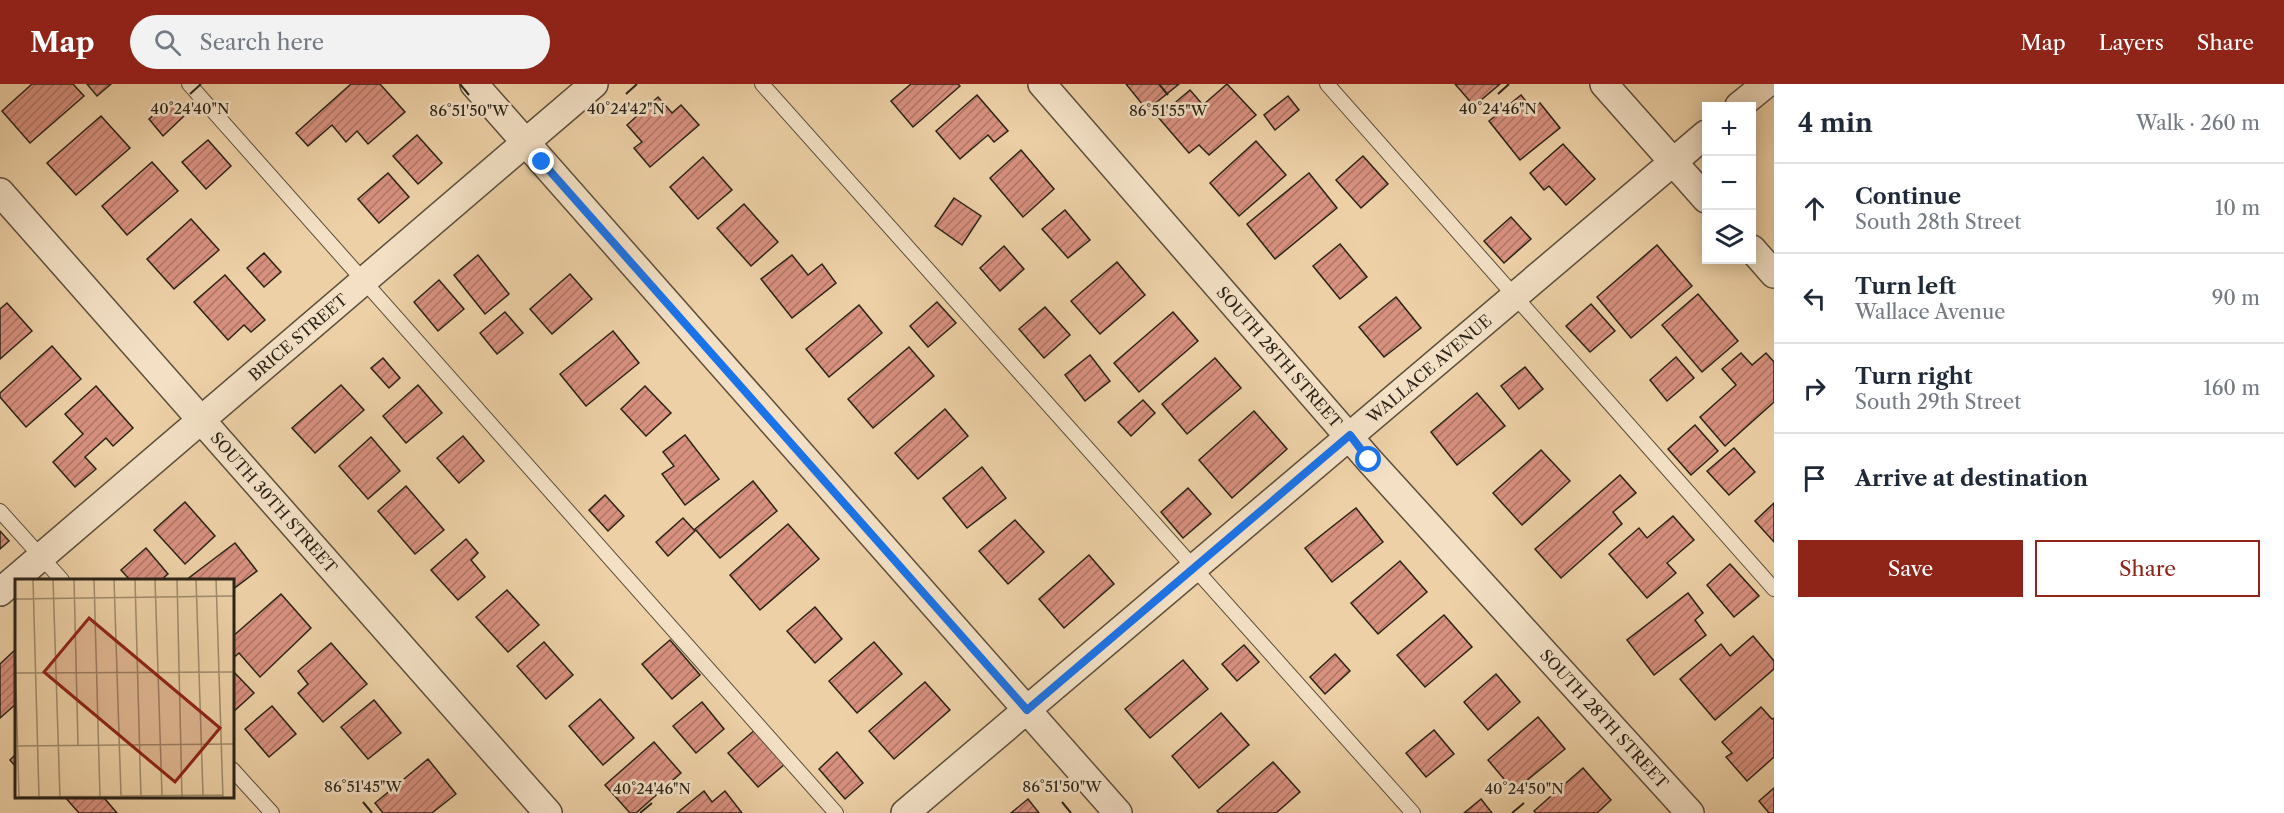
<!DOCTYPE html>
<html lang="en">
<head>
<meta charset="utf-8">
<style>
  body { margin:0; font-family:"Libre Caslon Text",serif; background:#f2f2f3; color:#1f2937 }
  .controls { position:absolute; right:18px; top:18px; display:grid; overflow:hidden; border-radius:0px; box-shadow:0 3px 15px #0003 }
  .controls button { width:54px; height:54px; display:grid; place-items:center; padding:0; border:0; border-bottom:2px solid #e0e1e3; background:#fff; color:#1f2937; font:30px sans-serif }
  .stop { position:absolute; width:18px; height:18px; margin:-14px; border:4px solid #1a73e8; border-radius:50%; background:#fff }
  .stop.end { background:#1a73e8; border-color:#fff; box-shadow:0 2px 6px #0008 }
  .list { margin:0; padding:0; list-style:none }
  h2 { display:flex; justify-content:space-between; align-items:center; height:78px; margin:0; padding:0 24px; font-size:26px }
  h2 small { font-size:20px; font-weight:400; color:#747a83 }
  .list li { display:grid; grid-template-columns:39px 1fr auto; gap:18px; align-items:center; box-sizing:border-box; height:90px; padding:0 24px; border-top:2px solid #e0e1e3 }
  .list b { display:block; font-size:22px; white-space:nowrap }
  .list p { margin:0; font-size:20px; white-space:nowrap; color:#747a83 }
  .list em { font-size:20px; font-style:normal; color:#747a83 }
  .actions { display:flex; gap:12px; padding:18px 24px }
  .actions a { flex:1; padding:14px 0; border:2px solid #8f2418; border-radius:0px; text-align:center; font-size:21px; color:#8f2418 }
  .actions .main { background:#8f2418; color:#fff }
  .icon { flex:none; width:33px; height:33px; fill:none; stroke:currentColor; stroke-width:2; stroke-linecap:round; stroke-linejoin:round }
  .map { position:relative; flex:none; width:1774px; height:729px; overflow:hidden }
  header { display:flex; align-items:center; gap:36px; box-sizing:border-box; height:84px; padding:0 30px; background:#8f2418; color:#fff }
  header strong { font-size:28px }
  nav { display:flex; gap:33px; margin-inline-start:auto; font-size:21px }
  .search { width:420px; height:54px; background:#f2f2f3; display:flex; align-items:center; gap:15px; box-sizing:border-box; padding:0 21px; border-radius:33px; color:#747a83; font-size:22px }
  main { display:flex }
  aside { flex:1; background:#fff }
  .map>svg:first-child { display:block }
  .building { fill:url(#building-hatch); stroke:#2b2318; stroke-width:1.5 }
  .lines { fill:none; stroke-linecap:round; stroke-linejoin:round }
  .service-casing { stroke:#5c4e3c; stroke-width:16 }
  .minor-casing { stroke:#5c4e3c; stroke-width:30 }
  .service { stroke:#f3e0c5; stroke-width:14 }
  .minor { stroke:#f3e0c5; stroke-width:27 }
  .route { stroke:#1a73e8; stroke-width:8 }
  .ticks { fill:none; stroke:#2b2318; stroke-width:2 }
  .labels { text-anchor:middle; stroke-width:5; stroke-linejoin:round; paint-order:stroke }
  .street-label { font-size:16px; fill:#2b2318; stroke:#f3e0c5 }
  .inset-road { fill:none; stroke:#9f8b6d; stroke-width:1.5 }
  .view { fill:#8f2418; fill-opacity:0.15; stroke:#8f2418; stroke-width:3 }
  .inset-edge { fill:none; stroke:#2b2318; stroke-width:3 }
  .ticks-label { font-size:15px; text-anchor:middle; fill:#2b2318; stroke:#f3e0c5; stroke-width:5; stroke-linejoin:round; paint-order:stroke }
</style>
</head>
<body>
<header>
<strong>Map</strong>
<div class="search"><svg class="icon" aria-label="search" viewBox="0 0 24 24"><circle cx="10" cy="10" r="6"/><path d="M15 15l6 6"/></svg>Search here</div>
<nav><a>Map</a><a>Layers</a><a>Share</a></nav>
</header>
<main>
<div class="map">
<svg width="1774" height="729" viewBox="0 0 1774 729">
  <defs>
    <pattern id="building-hatch" width="6" height="6" patternUnits="userSpaceOnUse" patternTransform="scale(1.5)"><rect width="6" height="6" fill="#d8907f"/><path d="M-1 1l2-2M0 6l6-6M5 7l2-2" fill="none" stroke="#af7567"/></pattern>
  </defs>
  <rect width="100%" height="100%" fill="#edd0a6"/>
  <filter id="stains"><feTurbulence type="fractalNoise" baseFrequency=".00333" numOctaves="4"/><feColorMatrix values="0 0 0 0 .2 0 0 0 0 .09 0 0 0 0 .02 0 0 0 .5 -.17"/></filter>
  <radialGradient id="worn" r=".72"><stop offset=".6" stop-color="#630" stop-opacity="0"/><stop offset="1" stop-color="#630" stop-opacity=".3"/></radialGradient>
  <g class="building">
    <path d="M32,0H73L84,12L30,59L2,27Z"/>
    <path d="M87,0H111L97,12Z"/>
    <path d="M351,0H380L405,28L368,60L357,47L346,58L332,41L308,62L296,49Z"/>
    <path d="M911,0H958L960,2L913,43L891,17Z"/>
    <path d="M1126,0H1179L1147,26Z"/>
    <path d="M1227,0L1256,31L1209,71L1199,61L1189,69L1158,33L1190,6L1203,21Z"/>
    <path d="M1455,0H1500L1474,22Z"/>
    <path d="M977,11L1008,47L994,58L988,51L960,75L936,47Z"/>
    <path d="M1521,11L1532,25L1540,19L1560,44L1520,76L1489,37Z"/>
    <path d="M1288,12L1299,26L1275,46L1264,31Z"/>
    <path d="M658,13L672,29L681,21L699,41L650,83L634,64L642,58L627,41Z"/>
    <path d="M170,16L184,32L163,52L149,35Z"/>
    <path d="M101,32L130,64L76,111L47,79Z"/>
    <path d="M417,51L442,79L418,100L393,72Z"/>
    <path d="M208,56L231,82L206,105L182,78Z"/>
    <path d="M1256,57L1286,91L1239,132L1210,99Z"/>
    <path d="M1563,60L1595,95L1566,121L1549,102L1544,106L1530,89Z"/>
    <path d="M1021,66L1054,105L1023,133L990,94Z"/>
    <path d="M1363,72L1388,100L1361,124L1336,96Z"/>
    <path d="M703,73L732,106L698,135L670,103Z"/>
    <path d="M152,78L178,107L127,151L102,122Z"/>
    <path d="M388,89L409,113L379,139L358,115Z"/>
    <path d="M1309,89L1337,124L1275,175L1247,140Z"/>
    <path d="M954,114L981,132L962,161L935,142Z"/>
    <path d="M744,120L778,158L751,182L717,144Z"/>
    <path d="M1065,126L1090,156L1068,174L1042,145Z"/>
    <path d="M1511,133L1531,155L1504,179L1484,157Z"/>
    <path d="M191,135L219,166L174,205L147,175Z"/>
    <path d="M1340,160L1367,193L1340,215L1313,182Z"/>
    <path d="M1657,161L1692,202L1631,254L1597,213Z"/>
    <path d="M1004,162L1024,185L1000,207L980,184Z"/>
    <path d="M264,169L281,188L264,203L247,184Z"/>
    <path d="M478,171L509,210L485,230L454,191Z"/>
    <path d="M792,171L808,191L822,180L836,199L792,234L761,195Z"/>
    <path d="M1117,178L1145,211L1100,250L1071,217Z"/>
    <path d="M570,190L592,215L552,250L530,225Z"/>
    <path d="M225,191L265,236L251,248L244,241L228,256L194,218Z"/>
    <path d="M439,196L464,225L438,247L414,218Z"/>
    <path d="M1698,210L1738,257L1702,288L1662,241Z"/>
    <path d="M1396,213L1421,244L1384,273L1359,243Z"/>
    <path d="M937,218L956,239L928,263L910,242Z"/>
    <path d="M7,219L32,247L0,275V225Z"/>
    <path d="M1591,220L1615,247L1590,268L1566,242Z"/>
    <path d="M859,221L882,249L829,293L806,265Z"/>
    <path d="M1045,223L1070,251L1044,274L1019,245Z"/>
    <path d="M505,228L523,249L497,270L480,249Z"/>
    <path d="M1173,228L1198,257L1139,308L1114,279Z"/>
    <path d="M613,247L639,279L586,322L560,290Z"/>
    <path d="M52,262L81,295L26,343L0,313V309Z"/>
    <path d="M909,263L934,292L873,344L848,315Z"/>
    <path d="M1741,269L1752,281L1766,269L1774,278V318L1725,362L1700,333L1736,301L1722,285Z"/>
    <path d="M1090,271L1110,297L1085,317L1065,291Z"/>
    <path d="M1676,273L1694,294L1667,317L1650,296Z"/>
    <path d="M383,274L400,294L389,304L371,284Z"/>
    <path d="M1215,274L1241,304L1187,350L1162,320Z"/>
    <path d="M1525,283L1543,305L1519,325L1501,302Z"/>
    <path d="M341,301L364,326L315,369L292,344Z"/>
    <path d="M418,301L442,329L406,359L383,332Z"/>
    <path d="M96,302L133,344L113,362L106,354L85,373L96,385L75,403L53,378L83,350L65,330Z"/>
    <path d="M645,302L671,329L646,352L621,325Z"/>
    <path d="M1477,309L1505,342L1457,381L1431,348Z"/>
    <path d="M1143,316L1155,329L1131,352L1118,338Z"/>
    <path d="M945,325L968,352L918,395L895,369Z"/>
    <path d="M1254,327L1287,365L1232,414L1199,376Z"/>
    <path d="M1695,341L1718,367L1691,391L1668,365Z"/>
    <path d="M685,351L719,395L685,421L662,390L674,382L663,368Z"/>
    <path d="M463,352L484,377L459,399L437,374Z"/>
    <path d="M371,353L400,387L368,415L339,382Z"/>
    <path d="M1734,364L1755,388L1729,411L1707,387Z"/>
    <path d="M1541,366L1570,397L1522,441L1493,409Z"/>
    <path d="M982,383L1006,414L967,444L943,414Z"/>
    <path d="M1620,391L1636,409L1613,428L1622,440L1561,494L1535,465Z"/>
    <path d="M753,397L777,427L720,474L695,445Z"/>
    <path d="M406,402L444,446L415,470L378,427Z"/>
    <path d="M1188,404L1211,430L1183,454L1161,428Z"/>
    <path d="M605,411L624,432L608,447L589,426Z"/>
    <path d="M185,418L215,452L185,480L154,446Z"/>
    <path d="M1774,419V458L1755,437Z"/>
    <path d="M1356,424L1383,458L1332,498L1305,464Z"/>
    <path d="M1673,432L1694,456L1667,479L1676,489L1647,514L1609,470L1639,444L1647,454Z"/>
    <path d="M683,434L695,447L668,472L656,458Z"/>
    <path d="M1015,436L1044,468L1008,500L979,467Z"/>
    <path d="M788,440L819,475L760,526L730,491Z"/>
    <path d="M0,447L9,457L0,465Z"/>
    <path d="M466,455L478,469L471,476L485,493L458,516L431,486Z"/>
    <path d="M235,459L257,487L232,506V496H186Z"/>
    <path d="M146,464L168,490L161,496H130L121,486Z"/>
    <path d="M1089,471L1114,500L1064,544L1039,515Z"/>
    <path d="M1400,477L1427,508L1378,550L1351,519Z"/>
    <path d="M1730,480L1759,512L1734,533L1707,501Z"/>
    <path d="M507,506L539,541L508,568L476,533Z"/>
    <path d="M1688,509L1703,529L1695,536L1706,551L1654,591L1627,556Z"/>
    <path d="M281,510L311,544L260,593L239,569L232,575V553Z"/>
    <path d="M815,523L842,555L815,579L787,547Z"/>
    <path d="M1444,531L1472,563L1425,603L1397,571Z"/>
    <path d="M1753,552L1774,577V585L1715,636L1680,595L1721,560L1730,572Z"/>
    <path d="M670,556L700,591L672,615L642,580Z"/>
    <path d="M544,558L573,591L546,615L517,582Z"/>
    <path d="M874,558L902,590L857,629L829,597Z"/>
    <path d="M331,559L367,600L323,638L298,609L308,600L298,587Z"/>
    <path d="M1244,561L1259,578L1237,597L1222,580Z"/>
    <path d="M16,565V620L0,634V580Z"/>
    <path d="M1335,570L1350,587L1325,610L1310,593Z"/>
    <path d="M1183,576L1208,605L1150,654L1125,625Z"/>
    <path d="M232,586L254,609L232,629Z"/>
    <path d="M1496,590L1520,618L1488,646L1464,618Z"/>
    <path d="M925,598L950,626L894,675L869,647Z"/>
    <path d="M600,615L634,654L603,681L569,642Z"/>
    <path d="M374,616L401,649L368,675L341,643Z"/>
    <path d="M702,618L724,645L696,669L673,642Z"/>
    <path d="M272,622L296,650L269,673L245,645Z"/>
    <path d="M1761,623L1772,635L1774,634V673L1747,697L1726,673L1732,669L1722,658Z"/>
    <path d="M1221,629L1249,661L1199,704L1172,672Z"/>
    <path d="M1538,633L1565,665L1514,707L1488,676Z"/>
    <path d="M755,646L785,680L758,703L728,669Z"/>
    <path d="M1434,646L1454,670L1426,693L1406,669Z"/>
    <path d="M654,658L681,689L636,729H630L605,701Z"/>
    <path d="M837,668L863,699L845,715L819,685Z"/>
    <path d="M16,670V683L10,676Z"/>
    <path d="M428,675L456,710L432,729H383L375,719Z"/>
    <path d="M1273,678L1300,708L1276,729H1219L1217,727Z"/>
    <path d="M1583,684L1611,716L1597,729H1536L1534,727Z"/>
    <path d="M1774,704V729H1769L1759,717Z"/>
    <path d="M704,707L712,718L725,707L742,729H677Z"/>
    <path d="M64,712H108L105,715L117,729H79Z"/>
    <path d="M1028,715L1039,729H1011Z"/>
    <path d="M1481,715L1492,729H1464Z"/>
  </g>
  <g class="lines">
    <defs>
      <g id="service">
        <path d="M189,0L836,729"/>
        <path d="M762,0L1413,729"/>
        <path d="M1327,0L1774,505"/>
        <path d="M0,427L62,496"/>
        <path d="M232,685L272,729"/>
      </g>
      <g id="minor">
        <path d="M474,0L1118,729"/>
        <path id="s1" d="M1042,0L1369,376L1690,729"/>
        <path d="M1604,0L1706,115"/>
        <path d="M1739,22L1766,0"/>
        <path id="s2" d="M0,108L548,729"/>
        <path d="M1752,165L1774,190"/>
        <path id="s3" d="M0,508L594,0"/>
        <path id="s4" d="M905,729L1706,50"/>
      </g>
    </defs>
    <use href="#service" class="service-casing"/>
    <use href="#minor" class="minor-casing"/>
    <use href="#service" class="service"/>
    <use href="#minor" class="minor"/>
  </g>
  <g class="lines">
    <path class="route" d="M542,78L1027,626L1350,351L1369,376"/>
  </g>
  <path class="ticks" d="M460,0L469,11M1159,0L1168,11M190,10L201,0M626,10L637,0M1498,10L1509,0M363,718L372,729M1062,718L1071,729M640,729L652,719M1512,729L1524,719"/>
  <g class="labels">
    <g class="street-label">
      <text dy="6" stroke="none"><textPath href="#s3" startOffset="392">BRICE STREET</textPath></text>
      <text dy="6" stroke="none"><textPath href="#s1" startOffset="362">SOUTH 28TH STREET</textPath></text>
      <text dy="6" stroke="none"><textPath href="#s4" startOffset="687">WALLACE AVENUE</textPath></text>
      <text dy="6" stroke="none"><textPath href="#s2" startOffset="414">SOUTH 30TH STREET</textPath></text>
      <text dy="6" stroke="none"><textPath href="#s1" startOffset="848">SOUTH 28TH STREET</textPath></text>
    </g>
  </g>
  <g transform="translate(15 495)">
    <rect width="219" height="219" fill="#edd0a6"/>
    <path class="inset-road" d="M18,0L24,218M38,0L45,219M59,0L63,166M79,0L85,219M99,0L106,217M120,0L126,219M140,0L147,216M162,0L167,219M181,0L188,216M201,0L208,219M0,20L219,17M0,70L4,218M0,94L219,93M0,167L219,165M4,218L208,216"/>
    <path class="view" d="M74,39L205,149L160,203L29,93Z"/>
    <rect width="219" height="219" class="inset-edge"/>
  </g>
  <g class="ticks-label">
    <text x="190" y="30">40°24'40"N</text>
    <text x="626" y="30">40°24'42"N</text>
    <text x="1498" y="30">40°24'46"N</text>
    <text x="469" y="32">86°51'50"W</text>
    <text x="1168" y="32">86°51'55"W</text>
    <text x="363" y="708">86°51'45"W</text>
    <text x="1062" y="708">86°51'50"W</text>
    <text x="652" y="710">40°24'46"N</text>
    <text x="1524" y="710">40°24'50"N</text>
  </g>
  <rect width="100%" height="100%" filter="url(#stains)"/>
  <rect width="100%" height="100%" fill="url(#worn)"/>
</svg>
<div class="controls">
<button>+</button>
<button>−</button>
<button><svg class="icon" aria-label="layers" viewBox="0 0 24 24"><path d="M12 4l9 5-9 5-9-5zM3 14l9 5 9-5"/></svg></button>
</div>
<div class="stop" style="left:1369px;top:376px"></div>
<div class="stop end" style="left:542px;top:78px"></div>
</div>
<aside>
<h2>4 min<small>Walk · 260 m</small></h2>
<ul class="list">
<li><svg class="icon" aria-label="ahead" viewBox="0 0 24 24"><path d="M12 20V5M6 11l6-6 6 6"/></svg><div><b>Continue</b><p>South 28th Street</p></div><em>10 m</em></li>
<li><svg class="icon" aria-label="left" viewBox="0 0 24 24"><path d="M17 20v-9H6M10 6l-5 5 5 5"/></svg><div><b>Turn left</b><p>Wallace Avenue</p></div><em>90 m</em></li>
<li><svg class="icon" aria-label="right" viewBox="0 0 24 24"><path d="M7 20v-9h11M14 6l5 5-5 5"/></svg><div><b>Turn right</b><p>South 29th Street</p></div><em>160 m</em></li>
<li><svg class="icon" aria-label="arrive" viewBox="0 0 24 24"><path d="M6 21V4h12l-3 4 3 4H6"/></svg><div><b>Arrive at destination</b></div></li>
</ul>
<div class="actions"><a class="main">Save</a><a>Share</a></div>
</aside>
</main>
</body>
</html>
